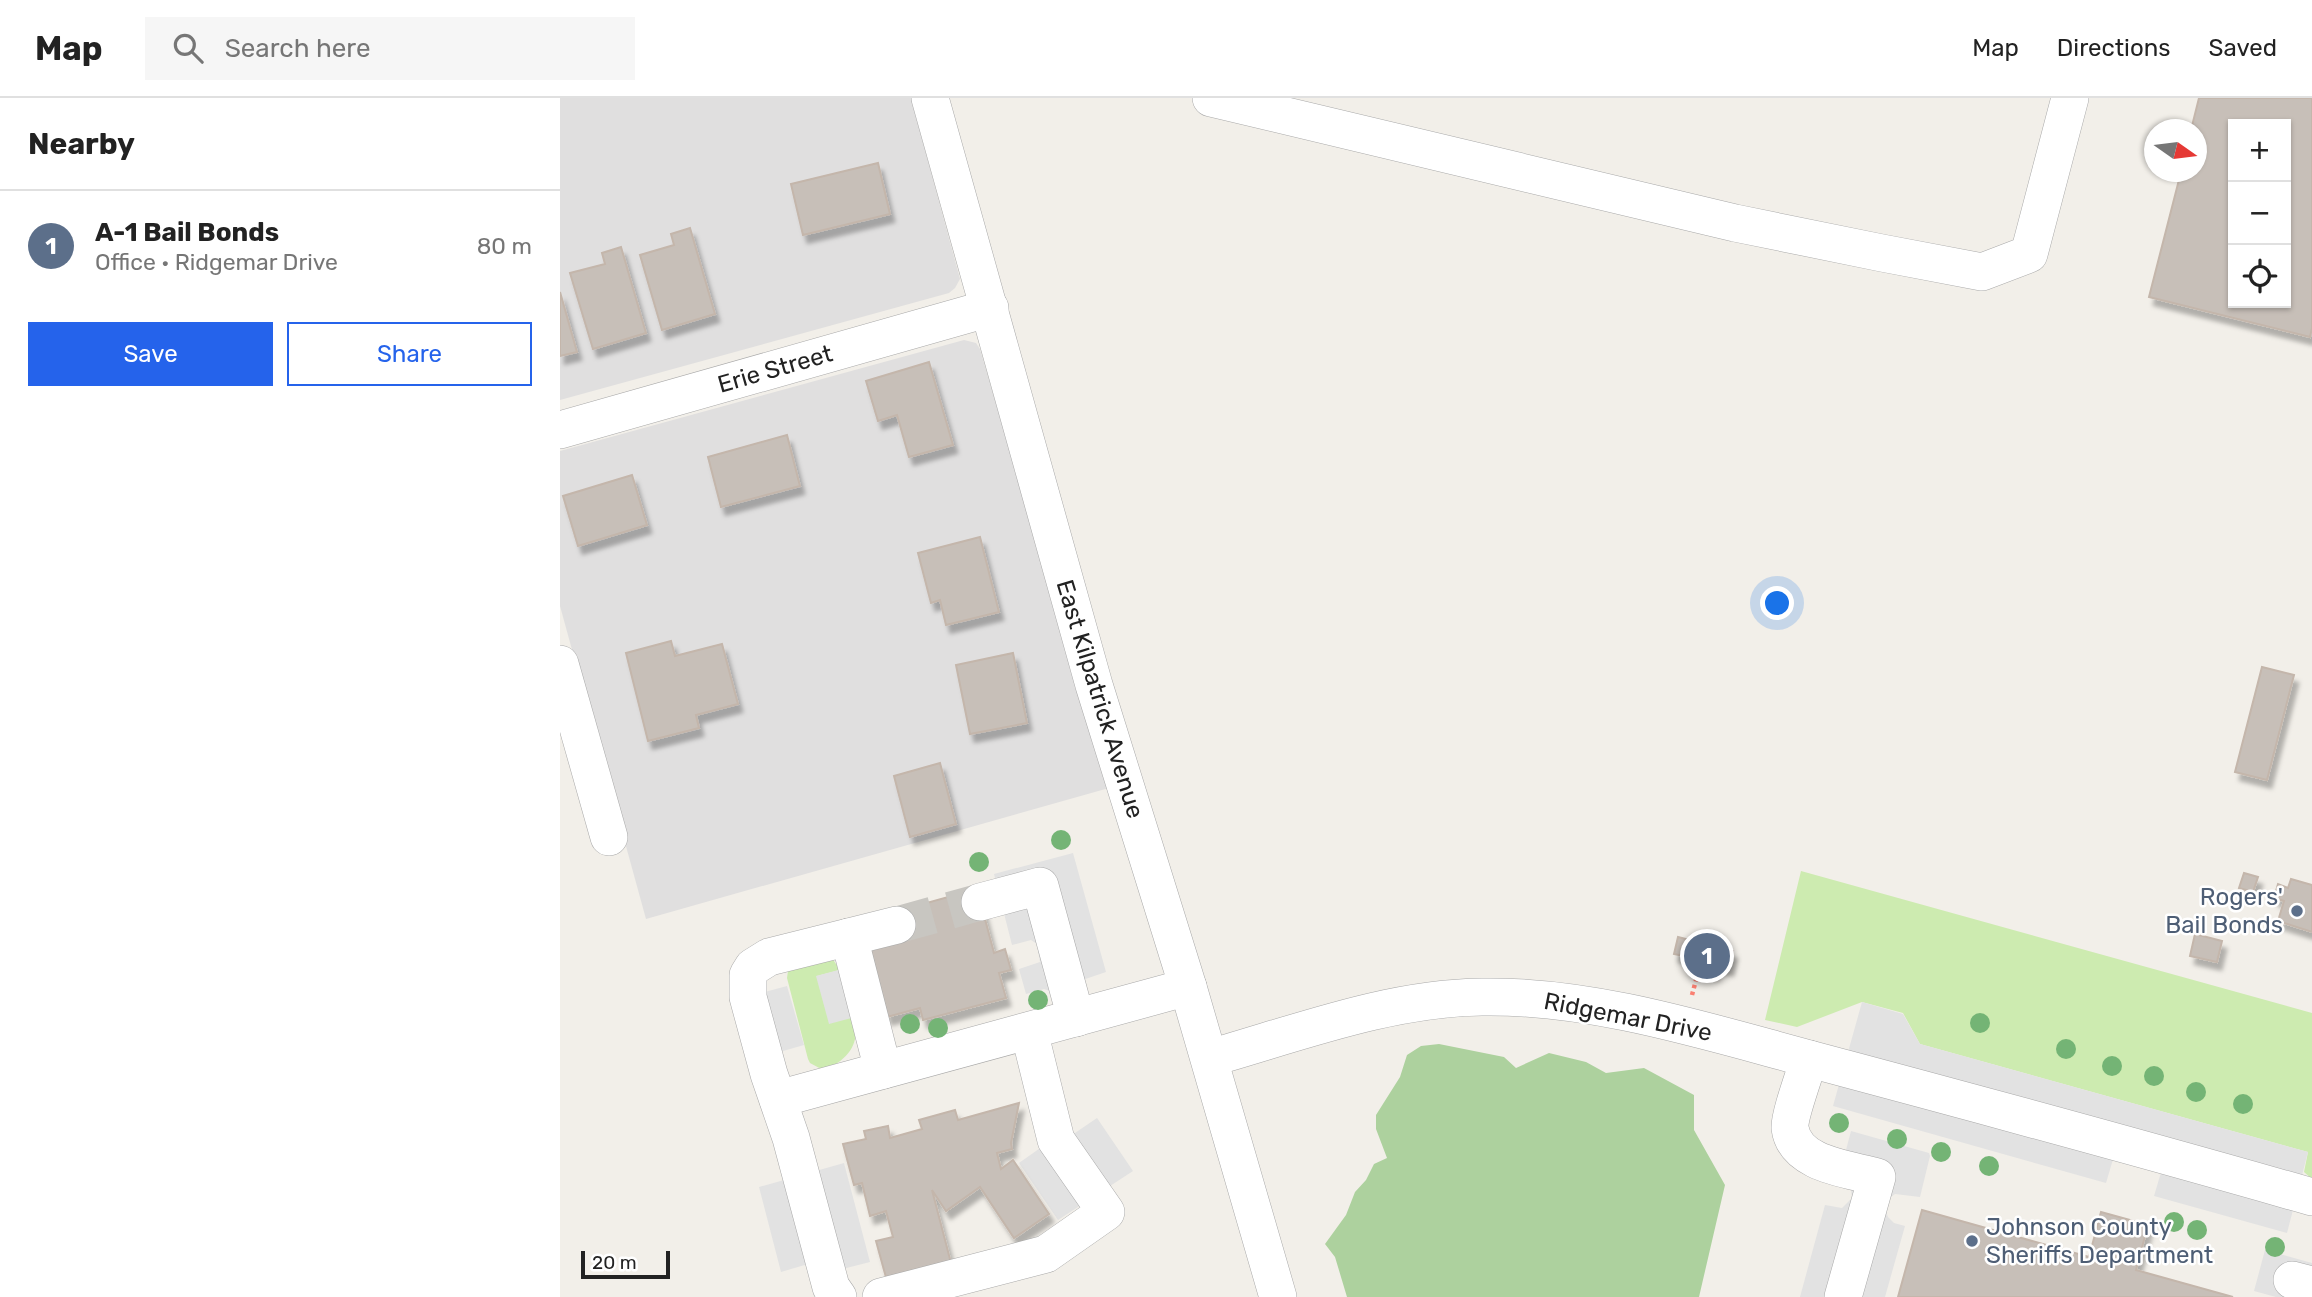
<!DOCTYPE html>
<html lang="en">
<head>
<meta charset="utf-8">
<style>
  body { margin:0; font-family:Rubik,sans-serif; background:#f6f6f6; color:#222 }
  .controls { position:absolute; right:21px; top:21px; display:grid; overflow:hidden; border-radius:0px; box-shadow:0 2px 5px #0004 }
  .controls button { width:63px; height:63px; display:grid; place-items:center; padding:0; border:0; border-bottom:2px solid #e0e0e0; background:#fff; color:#222; font:35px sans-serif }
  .compass { position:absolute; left:1584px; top:21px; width:63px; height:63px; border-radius:50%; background:#fff; box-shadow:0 2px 5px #0004; rotate:104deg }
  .scale { position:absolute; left:21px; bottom:18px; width:89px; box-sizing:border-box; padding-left:7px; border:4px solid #222; border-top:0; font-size:19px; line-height:24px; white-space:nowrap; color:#222; -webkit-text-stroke:5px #fff; paint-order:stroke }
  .you { position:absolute; left:1218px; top:506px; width:24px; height:24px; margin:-18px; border:5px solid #fff; border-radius:50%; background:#1a73e8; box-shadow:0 0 0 10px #1a73e833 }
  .badge { display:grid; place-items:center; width:46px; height:46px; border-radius:50%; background:#2563eb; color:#fff; font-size:23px; font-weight:700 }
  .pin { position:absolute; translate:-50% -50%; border:4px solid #fff; box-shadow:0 2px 7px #0006 }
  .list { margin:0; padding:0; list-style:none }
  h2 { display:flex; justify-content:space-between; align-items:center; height:91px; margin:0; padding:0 28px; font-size:30px }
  h2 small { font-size:23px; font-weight:400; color:#767676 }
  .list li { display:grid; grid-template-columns:46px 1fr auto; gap:21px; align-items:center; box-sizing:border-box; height:112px; padding:0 28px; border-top:2px solid #e0e0e0 }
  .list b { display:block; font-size:26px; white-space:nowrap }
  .list p { margin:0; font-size:23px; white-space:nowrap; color:#767676 }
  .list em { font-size:23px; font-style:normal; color:#767676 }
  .actions { display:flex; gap:14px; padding:21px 28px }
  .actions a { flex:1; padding:16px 0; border:2px solid #2563eb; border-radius:0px; text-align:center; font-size:24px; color:#2563eb }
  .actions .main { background:#2563eb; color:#fff }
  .icon { flex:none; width:38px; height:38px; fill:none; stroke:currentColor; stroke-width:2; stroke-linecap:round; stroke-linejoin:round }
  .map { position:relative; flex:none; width:1752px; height:1199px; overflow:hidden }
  header { display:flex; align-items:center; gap:42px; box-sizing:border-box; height:98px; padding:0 35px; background:#fff; border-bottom:2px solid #e0e0e0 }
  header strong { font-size:33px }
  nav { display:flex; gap:38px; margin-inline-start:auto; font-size:24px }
  .search { width:490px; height:63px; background:#f6f6f6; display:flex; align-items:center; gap:18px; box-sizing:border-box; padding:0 24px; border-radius:0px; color:#767676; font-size:26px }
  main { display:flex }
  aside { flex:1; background:#fff }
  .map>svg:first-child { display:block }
  .residential { fill:#e0dfdf }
  .grass { fill:#cdebb0 }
  .forest { fill:#add19e }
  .parking { fill:#e2e2e2 }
  .building { fill:#c7bfb8; stroke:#c4b6ab; stroke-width:2; fill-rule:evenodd; filter:url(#shadow) }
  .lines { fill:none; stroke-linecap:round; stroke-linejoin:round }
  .minor-tunnel { stroke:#c8c6c1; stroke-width:37; stroke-dasharray:37 18; stroke-linecap:butt }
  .minor-casing { stroke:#a9a9a9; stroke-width:38 }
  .path { stroke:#fa8072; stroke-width:4.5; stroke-dasharray:3.5 3.5; stroke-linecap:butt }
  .minor { stroke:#fff; stroke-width:37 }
  .tree { fill:#74b475 }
  .service-dot { fill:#5c6f8a; stroke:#fff; stroke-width:2.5 }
  .labels { text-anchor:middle; stroke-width:5; stroke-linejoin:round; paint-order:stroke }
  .street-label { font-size:24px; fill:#222; stroke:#fff }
  .service-label { font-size:24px; fill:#4e5e75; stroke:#fff; text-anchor:end }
</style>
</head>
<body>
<header>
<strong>Map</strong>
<div class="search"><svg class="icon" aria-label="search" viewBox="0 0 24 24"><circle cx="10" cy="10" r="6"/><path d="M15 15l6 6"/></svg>Search here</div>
<nav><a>Map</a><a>Directions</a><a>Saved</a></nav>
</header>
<main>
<aside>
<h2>Nearby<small></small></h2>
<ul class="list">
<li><span class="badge" style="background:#5c6f8a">1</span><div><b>A-1 Bail Bonds</b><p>Office · Ridgemar Drive</p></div><em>80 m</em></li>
</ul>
<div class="actions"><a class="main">Save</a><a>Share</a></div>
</aside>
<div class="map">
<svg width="1752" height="1199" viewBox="0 0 1752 1199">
  <defs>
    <filter id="shadow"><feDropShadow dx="4.5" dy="8" stdDeviation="2" flood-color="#0004"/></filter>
  </defs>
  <rect width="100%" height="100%" fill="#f2efe9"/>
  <g class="residential">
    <path d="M0,0H351L400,181L395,190L389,195L0,302Z"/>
    <path d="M404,242L416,245L420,251L549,690L86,821L0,508V353Z"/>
  </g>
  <g class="grass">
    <path d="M1241,773L1752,915V1081L1744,1074L1748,1054L1360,946L1343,915L1302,904L1237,929L1205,922Z"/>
    <path d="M272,860L280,872L257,878C267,890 287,908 293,921C303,946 284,965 263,972L250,965L248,961L227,880L228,873Z"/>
  </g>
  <path class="forest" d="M879,946L944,959L956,970L989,955L1026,964L1046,975L1084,970L1134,997V1032L1165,1087L1139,1199H787L775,1159L765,1146L786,1117L795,1094L806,1082L814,1066L827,1060L816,1031V1017L840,979L847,957L861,948Z"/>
  <g class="parking">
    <path d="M513,755L546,874L490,893L484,891L466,896L459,871L480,864L477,846L471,842L452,847L434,776Z"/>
    <path d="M312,863L325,911L269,926L256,878Z"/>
    <path d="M227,888L244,947L188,963L172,903Z"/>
    <path d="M1302,904L1343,916L1360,946L1748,1054L1727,1135L1594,1098L1602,1071L1554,1058L1546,1085L1273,1008Z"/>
    <path d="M537,1020L573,1073L498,1122L459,1065L510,1029L513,1034L515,1035Z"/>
    <path d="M1291,1033L1369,1055L1370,1058L1360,1099L1335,1096L1328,1101L1325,1110L1328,1119L1334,1125L1345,1128L1325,1199H1240L1265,1107L1282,1110L1292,1100L1291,1092L1277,1086Z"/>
    <path d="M284,1065L310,1164L259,1177L248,1166L221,1174L199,1089Z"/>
    <path d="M1705,1152L1752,1165L1751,1199H1716L1694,1193Z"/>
  </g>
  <g class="building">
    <path d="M1639,0H1752V230L1750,239L1589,199L1621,74H1636V32H1631ZM1673,26H1726V205H1673Z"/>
    <path d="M318,65L330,116L243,137L231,86Z"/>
    <path d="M130,130L155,216L102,232L80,157L114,147L111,136Z"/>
    <path d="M61,149L86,235L33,251L10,175L45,166L42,155Z"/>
    <path d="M0,194L17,254L0,258Z"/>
    <path d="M369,264L393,347L349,359L337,317L318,323L306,283Z"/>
    <path d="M227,337L240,388L161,409L148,359Z"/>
    <path d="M72,377L87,427L18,448L3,398Z"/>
    <path d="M420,439L439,514L386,527L380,502L371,505L358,455Z"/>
    <path d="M111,543L115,558L162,546L178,606L136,617L139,630L88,643L66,555Z"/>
    <path d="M453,555L467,625L410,636L396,567Z"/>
    <path d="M1702,569L1734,577L1707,682L1675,674Z"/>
    <path d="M380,665L396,726L350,739L334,678Z"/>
    <path d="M1684,775L1698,779L1693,794L1679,790Z"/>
    <path d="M1731,781L1752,787V834L1718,823L1724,803L1714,800L1718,786L1728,790Z"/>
    <path d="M417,791L434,855L445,851L451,872L439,875L446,900L363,922L360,910L327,919L309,853L334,814Z"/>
    <path d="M1635,836L1662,843L1657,864L1630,858Z"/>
    <path d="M1118,839L1173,853L1169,870L1156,867L1154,874L1126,868L1128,859L1114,856Z"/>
    <path d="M459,1005L451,1045L452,1051L437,1055L441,1071L453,1062L489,1116L454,1140L420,1089L386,1113L372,1092L391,1165L327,1183L316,1143L333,1139L326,1113L310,1118L302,1085L294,1087L283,1046L306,1041L304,1033L328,1028L330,1040L362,1031L359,1022L395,1012L398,1022Z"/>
    <path d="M1362,1112L1529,1159L1541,1114L1588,1127L1576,1172L1673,1199H1338Z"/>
  </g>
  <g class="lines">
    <path class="minor-tunnel" d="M337,827L420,804"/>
    <defs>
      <g id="minor">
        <path d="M370,0L534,587L628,889L718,1199"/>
        <path d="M651,0L1175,125L1322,155L1422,174L1469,156L1510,0"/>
        <path d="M0,332L430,210"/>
        <path d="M0,566L49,739"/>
        <path d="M420,804L480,788L516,920"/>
        <path d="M289,839L323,972"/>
        <path d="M650,960C738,935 829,900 922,899C1030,897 1142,932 1246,960C1415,1005 1584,1051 1752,1099"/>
        <path d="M1249,961C1245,975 1229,1018 1230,1030C1235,1067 1289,1071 1317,1079L1283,1199"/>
        <path d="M218,1001L628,889"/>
        <path d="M1732,1182L1752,1187"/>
        <path d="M278,1199L271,1189L231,1040L209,976L188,899V877L193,869L209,859L337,827"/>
        <path d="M321,1199L486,1156L546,1114L496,1042L469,933"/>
      </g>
    </defs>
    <use href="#minor" class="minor-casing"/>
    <path class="path" d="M1132,897L1139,871"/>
    <use href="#minor" class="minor"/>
  </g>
  <g class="tree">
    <circle cx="501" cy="742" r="10"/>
    <circle cx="419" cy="764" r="10"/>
    <circle cx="478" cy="902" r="10"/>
    <circle cx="1420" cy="925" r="10"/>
    <circle cx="350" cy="926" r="10"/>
    <circle cx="378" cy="930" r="10"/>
    <circle cx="1506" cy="951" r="10"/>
    <circle cx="1552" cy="968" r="10"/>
    <circle cx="1594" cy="978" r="10"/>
    <circle cx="1636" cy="994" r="10"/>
    <circle cx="1683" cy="1006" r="10"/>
    <circle cx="1279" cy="1025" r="10"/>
    <circle cx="1337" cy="1041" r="10"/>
    <circle cx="1381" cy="1054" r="10"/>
    <circle cx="1429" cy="1068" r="10"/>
    <circle cx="1614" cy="1124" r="10"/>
    <circle cx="1637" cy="1132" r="10"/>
    <circle cx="1715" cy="1149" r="10"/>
  </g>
  <g class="service-dot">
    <circle cx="1737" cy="813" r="7"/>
    <circle cx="1412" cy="1143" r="7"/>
  </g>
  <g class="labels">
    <g class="street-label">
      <text transform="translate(215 271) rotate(-16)" y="8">Erie Street</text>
      <text transform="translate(540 601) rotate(73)" y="8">East Kilpatrick Avenue</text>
      <text transform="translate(1068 919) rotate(11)" y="8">Ridgemar Drive</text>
    </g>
    <g class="service-label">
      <text x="1723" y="807">Rogers'<tspan x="1723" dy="28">Bail Bonds</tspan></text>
      <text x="1426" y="1137" text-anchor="start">Johnson County<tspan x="1426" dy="28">Sheriffs Department</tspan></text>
    </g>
  </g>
</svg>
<div class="controls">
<button>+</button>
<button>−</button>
<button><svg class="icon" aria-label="locate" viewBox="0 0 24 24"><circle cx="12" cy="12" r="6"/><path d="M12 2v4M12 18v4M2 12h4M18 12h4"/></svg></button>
</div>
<svg class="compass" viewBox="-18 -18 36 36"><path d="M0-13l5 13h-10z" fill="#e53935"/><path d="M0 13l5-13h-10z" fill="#767676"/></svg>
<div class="scale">20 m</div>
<div class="you"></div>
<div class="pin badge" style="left:1147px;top:858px;background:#5c6f8a">1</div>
</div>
</main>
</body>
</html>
